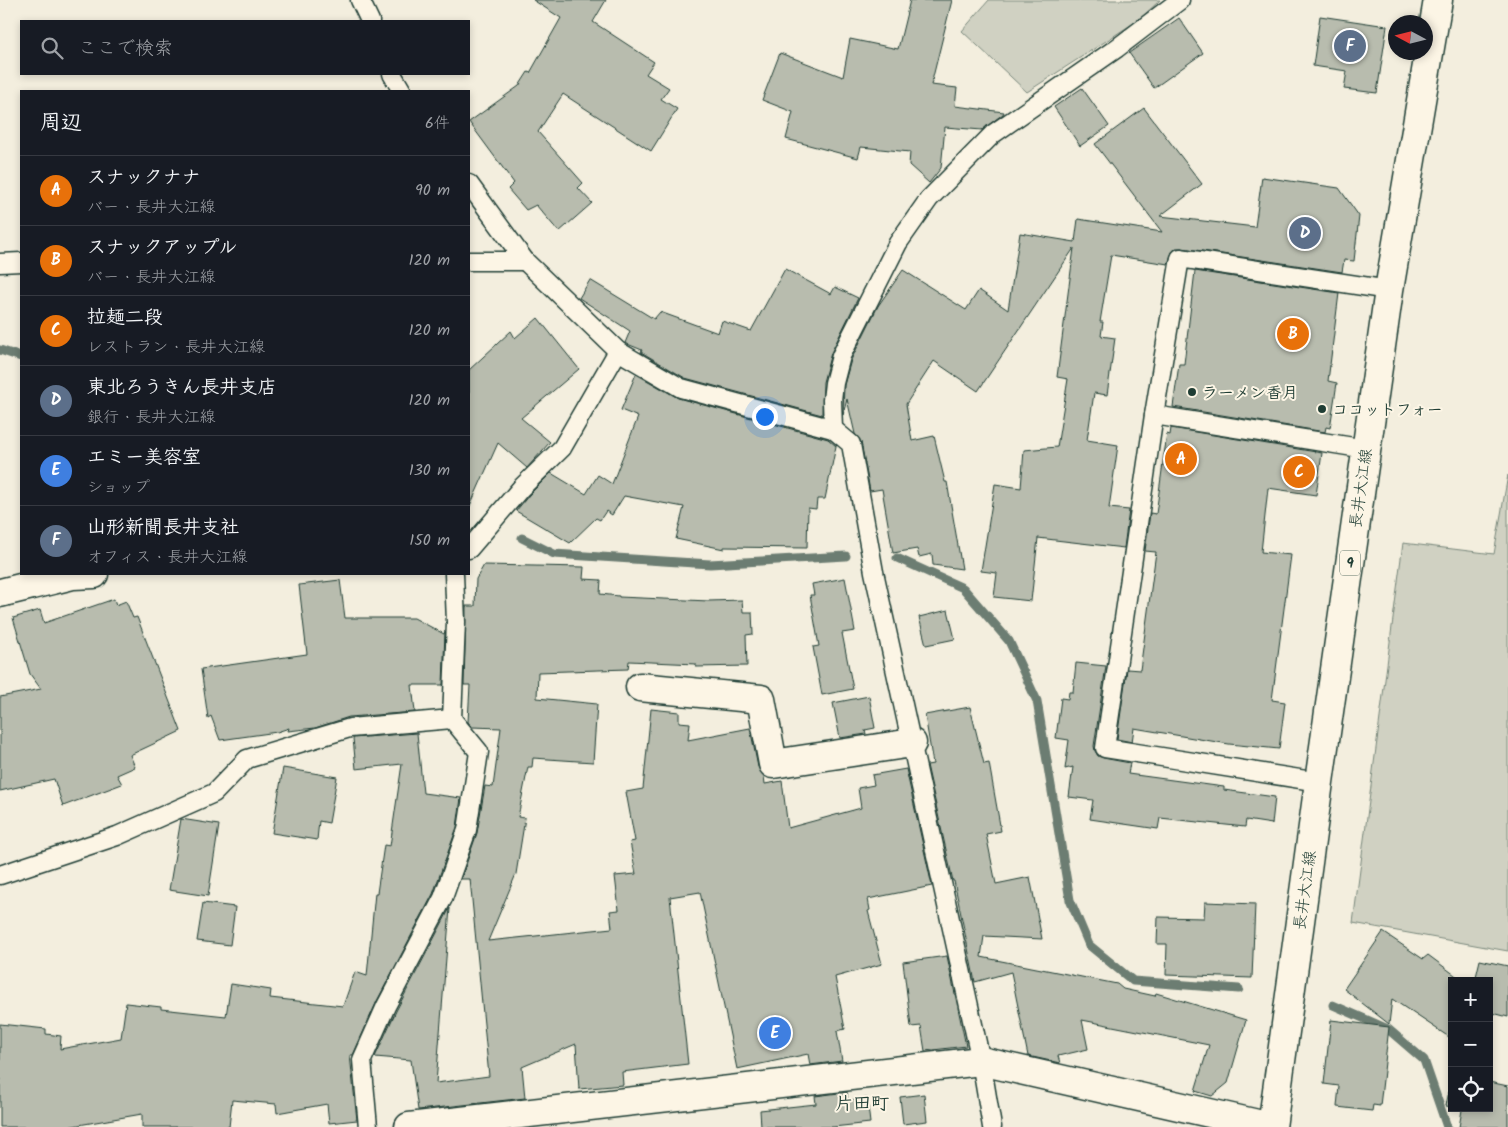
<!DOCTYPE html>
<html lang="ja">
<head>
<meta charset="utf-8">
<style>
  body { margin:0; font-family:Kalam,"Klee One",sans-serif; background:#242831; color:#f1f3f6 }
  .controls { position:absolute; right:15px; bottom:15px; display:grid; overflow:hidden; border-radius:0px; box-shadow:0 2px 8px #0003 }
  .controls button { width:45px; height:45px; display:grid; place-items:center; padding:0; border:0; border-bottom:1px solid #363941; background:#171b24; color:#f1f3f6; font:25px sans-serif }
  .compass { position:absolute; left:1388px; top:15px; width:45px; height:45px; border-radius:50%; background:#171b24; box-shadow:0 2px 8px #0003; rotate:277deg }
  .you { position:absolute; left:764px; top:416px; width:18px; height:18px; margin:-12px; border:4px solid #fff; border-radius:50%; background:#1a73e8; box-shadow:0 0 0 8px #1a73e833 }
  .badge { display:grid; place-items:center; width:32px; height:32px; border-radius:50%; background:#b45309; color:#fff; font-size:16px; font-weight:700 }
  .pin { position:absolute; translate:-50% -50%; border:2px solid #fff; box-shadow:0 1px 5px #0006 }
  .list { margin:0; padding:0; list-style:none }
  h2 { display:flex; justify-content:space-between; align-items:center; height:65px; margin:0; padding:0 20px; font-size:21px }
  h2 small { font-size:16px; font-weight:400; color:#9ea1a6 }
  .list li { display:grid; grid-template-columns:32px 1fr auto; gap:15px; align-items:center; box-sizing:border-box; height:70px; padding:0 20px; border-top:1px solid #363941 }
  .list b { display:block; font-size:19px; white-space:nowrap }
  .list p { margin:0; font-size:16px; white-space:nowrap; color:#9ea1a6 }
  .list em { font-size:16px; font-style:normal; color:#9ea1a6 }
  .icon { flex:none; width:28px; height:28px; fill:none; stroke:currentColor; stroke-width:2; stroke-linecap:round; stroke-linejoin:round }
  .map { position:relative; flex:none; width:1508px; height:1127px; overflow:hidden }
  .search { position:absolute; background:#171b24; box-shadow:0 2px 8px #0003; left:20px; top:20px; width:450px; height:55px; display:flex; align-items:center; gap:12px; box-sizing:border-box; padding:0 18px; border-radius:0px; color:#9ea1a6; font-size:19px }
  .panel { position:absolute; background:#171b24; box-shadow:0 2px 8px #0003; left:20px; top:90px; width:450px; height:485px; border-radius:0px }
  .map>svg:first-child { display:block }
  .green { fill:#d0d1c2; stroke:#78877b }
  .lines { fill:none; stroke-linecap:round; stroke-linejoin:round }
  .stream { stroke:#6c7d72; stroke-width:9 }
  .building { fill:#b8bcae; stroke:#1f3d34 }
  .lane-casing { stroke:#1f3d34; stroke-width:21 }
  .street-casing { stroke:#1f3d34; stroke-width:31 }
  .primary-casing { stroke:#1f3d34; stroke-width:31 }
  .lane { stroke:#fcf5e5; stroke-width:18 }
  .street { stroke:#fcf5e5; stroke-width:28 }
  .primary { stroke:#fcf5e5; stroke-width:28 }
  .poi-dot { fill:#1f3d34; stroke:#fcf5e5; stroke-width:2 }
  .labels { text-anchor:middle; stroke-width:4; stroke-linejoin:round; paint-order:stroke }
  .shield { fill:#fcf5e5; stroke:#617469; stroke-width:1 }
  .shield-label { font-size:15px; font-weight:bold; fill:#1f3d34 }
  .poi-label { font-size:16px; font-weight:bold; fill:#1f3d34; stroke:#fcf5e5; text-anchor:start }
  .street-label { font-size:16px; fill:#1f3d34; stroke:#fcf5e5 }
  .neighbourhood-label { font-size:18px; font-weight:bold; fill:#1f3d34; stroke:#fcf5e5 }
</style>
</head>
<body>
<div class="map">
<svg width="1508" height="1127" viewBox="0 0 1508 1127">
  <rect width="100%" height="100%" fill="#f3eede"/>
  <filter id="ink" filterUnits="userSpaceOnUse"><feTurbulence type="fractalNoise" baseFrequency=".02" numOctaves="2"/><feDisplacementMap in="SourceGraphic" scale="10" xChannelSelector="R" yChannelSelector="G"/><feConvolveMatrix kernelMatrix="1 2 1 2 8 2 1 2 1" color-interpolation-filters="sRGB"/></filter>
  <g filter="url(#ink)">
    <g class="green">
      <path d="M989,0H1160L1140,19L1027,92L962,31Z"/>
      <path d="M1508,475V951L1353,923L1403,543L1494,554Z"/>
    </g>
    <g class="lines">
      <g class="stream">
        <path d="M0,350L21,357"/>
        <path d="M522,538L554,554L710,564L846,556"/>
        <path d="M897,558L963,588L1009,641L1037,701L1070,900L1089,945L1133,981L1239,989"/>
        <path d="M1333,1005L1388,1029L1424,1060L1447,1127"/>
      </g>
    </g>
    <g class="building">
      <path d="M533,0H606L593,22L654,62L646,74L669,88L661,99L677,109L651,151L563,94L538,132L583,183L578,188L592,203L559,232L536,205L526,210L508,189L514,183L469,122L519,86L528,72L530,73L561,18Z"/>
      <path d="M910,0H952L931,85L957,88L955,106L1004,112L1003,114L982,130L945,127L941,168L929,183L909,165L910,152L861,147L858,158L786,139L793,112L762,100L780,53L843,77L850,39L898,49Z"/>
      <path d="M1320,16L1387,26L1377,93L1344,89L1347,71L1313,66Z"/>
      <path d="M1179,18L1203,53L1154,88L1129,53Z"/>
      <path d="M1082,88L1109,126L1080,146L1054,107Z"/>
      <path d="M1144,108L1202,184L1160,216L1255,227L1262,177L1339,188L1359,216L1354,261L1344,260L1342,272L1182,248H1176L1172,252L1168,264L1111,255L1100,322H1103L1101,336L1115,338L1107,395L1094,393L1087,440L1118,445L1109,508L1129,510L1124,548L1038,538L1031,601L994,597L997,573L981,571L995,484L1021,488L1024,450L1057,447L1068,379L1057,377L1074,248L978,391L934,361L906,404L912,441L934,436L945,482H947L962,569L933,565L932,554L919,557L917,549L893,553L882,489L870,491L861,442L855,434L847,399L843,415L844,385L851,360L878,306L903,270L966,310L979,290L1008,310L1020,233L1075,242L1078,219L1162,232L1095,144Z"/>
      <path d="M785,269L831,294L835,287L858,298L831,353L823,382L822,415L685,378L641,352L642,350L625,343L630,331L579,298L590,280L654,319L660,312L718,333L722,321L751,331Z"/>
      <path d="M1195,271L1339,293L1328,381L1337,383L1330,428L1326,427L1325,432L1173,407L1179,364H1184Z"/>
      <path d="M538,318L579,369L521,418L550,442L527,468L498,443L469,508V370L511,331L515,338Z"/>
      <path d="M636,374L678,398L828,439L836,446L825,499H817L816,509L808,508L807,548L724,547V549L676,539L684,507L624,496L612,515L606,511L600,520L596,518L570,543L516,511L529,495L551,473L586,494L598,475L612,484L638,417L621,410Z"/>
      <path d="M1171,428L1322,453L1316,495L1268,488L1261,552L1291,555L1272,700L1285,702L1279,749L1229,744L1134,728L1132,742L1117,739L1127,669L1140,670L1156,552L1145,551L1150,513L1156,514L1167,434L1170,435Z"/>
      <path d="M484,565L584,567L583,579L601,580L600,594L619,596V597L709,601L742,600L743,612H752L753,634L746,635L747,666L696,667V664L629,661L628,669L538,672L537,698L597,704L593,762L533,758L532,767H528L518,817L525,818L516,874L488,941L612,928L610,911L619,910L615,876L636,874L630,842L635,841L626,792L643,789L651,709L679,712V722L690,723L688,740L750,728L758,767L764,776L765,784L782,781L788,828L861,808L858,788L874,785L872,775L906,769L932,886L868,899L870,910L868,911L882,964L835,977L845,1029L837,1031L842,1061L810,1065L808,1054L737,1069L700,892L670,897L688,1064L622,1072L623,1085L579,1089L576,1044L522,1067L525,1098L418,1110L411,1060L375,1057L396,1011L450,908L436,1083L489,1076L470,879H461L477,833L485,786L493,787L501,728L472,727L468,722L470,685H464L466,606H475L476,579Z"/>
      <path d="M845,578L855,631L842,633L853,689L822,695L813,647L819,646L810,595H814L812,584Z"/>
      <path d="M340,580L345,618H414L444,634L445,631L443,685H412L415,712L349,717L315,728L288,731L289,728L277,732L220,740L211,716L208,718L201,669L307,654L299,585Z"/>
      <path d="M114,599L116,605L126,601L133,618L137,617L181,731L130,755L135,767L117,775L122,784L63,806L54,779L0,791V697L41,689L30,674L13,618L40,610L44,623Z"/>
      <path d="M948,610L955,639L926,645L919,617Z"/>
      <path d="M1076,663L1106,666L1094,746L1095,751L1098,756L1103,758L1130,763L1128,774L1224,787V790L1275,797L1272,824L1246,820L1245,827L1160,818L1158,829L1090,819L1093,800L1069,797L1073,767L1065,769L1069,740L1056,738L1061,698L1068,699L1069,692H1073Z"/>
      <path d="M869,696L875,728L865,730L866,734L840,738L833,703Z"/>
      <path d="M970,707L984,764L989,763L1001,831L986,834L996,884L1030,877L1042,939L984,936L981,957L1117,984L1123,989L1155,996L1156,993L1246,1020L1228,1083L1212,1096L1195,1091L1209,1045L1082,1020L1088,1049L1058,1056L1060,1063L1028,1056L1011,972L975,982L954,881H953L927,765L933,764L925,715Z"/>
      <path d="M417,733L423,793L461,798L457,827L433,894L377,1001L353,1055H350L357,1120L329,1123L327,1104L277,1113L276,1104L232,1100L229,1127H142V1114L67,1127H0V1024L46,1029V1034L61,1036L60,1049L121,1038L126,1003L161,1007V1009L226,1016L231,984L271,990L270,998L343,1006L355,972L367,976L375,893H377L384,845L390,846L402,764L356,769L353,738Z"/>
      <path d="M283,768L337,777L329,823L319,821L317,840L272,833Z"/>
      <path d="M181,819L219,825L208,896L169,890Z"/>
      <path d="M1205,902L1255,904L1252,978L1166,975L1167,944H1157L1158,917L1204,918Z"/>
      <path d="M203,903L235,907L230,945L197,941Z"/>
      <path d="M1383,932L1423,959L1428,955L1463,981H1452V1039L1392,999L1389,1024L1344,989Z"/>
      <path d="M947,956L966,1046L925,1051L921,1026L911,1027L903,962Z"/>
      <path d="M1480,960L1508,966V1017L1489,1012V981H1475Z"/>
      <path d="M1331,1020L1389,1027L1380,1106L1373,1105L1372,1111L1337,1107L1339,1086L1324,1084Z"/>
      <path d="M1452,1075V1107L1446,1106Z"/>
      <path d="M1489,1082L1508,1086V1127H1459L1462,1110L1456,1108H1489Z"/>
      <path d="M847,1092L848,1100L867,1098L870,1123L833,1127H761L760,1110L816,1104L815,1096Z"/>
      <path d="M924,1094L927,1121L903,1124L900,1097Z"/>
    </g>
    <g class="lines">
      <defs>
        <g id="lane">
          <path d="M360,0L370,21"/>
          <path d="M392,74L402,91"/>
          <path d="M469,184L525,261L618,351L681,388L833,429L851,444L874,572L981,1061L992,1127"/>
          <path d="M469,261H525"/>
          <path d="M0,263L21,262"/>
          <path d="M1154,415L1105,748L1319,782"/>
          <path d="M833,429L832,400L834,383L841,356L898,243L929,199L993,134L1117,48L1180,0"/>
          <path d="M1366,449L1154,415L1180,258L1389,290"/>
          <path d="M469,549L521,488L562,448L618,351"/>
          <path d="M0,875L117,836L214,793L247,759L350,728L452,719"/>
          <path d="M368,1127L362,1060L386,1006L443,898L467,830L479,752L452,719L456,622L454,574"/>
        </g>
        <g id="street">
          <path d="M0,593L73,575L94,574"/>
          <path d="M640,687L761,699L773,764L912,743"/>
          <path d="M409,1127L981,1061L1271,1127"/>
        </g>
        <path id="primary" d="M1272,1127L1319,782L1389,290L1438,0"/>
      </defs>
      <use href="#lane" class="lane-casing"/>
      <use href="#street" class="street-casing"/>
      <use href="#primary" class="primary-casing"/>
      <use href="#lane" class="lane"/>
      <use href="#street" class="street"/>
      <use href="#primary" class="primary"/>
    </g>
  </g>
  <g class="poi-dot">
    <circle cx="1192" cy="392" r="5"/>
    <circle cx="1322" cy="409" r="5"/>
  </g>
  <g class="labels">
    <rect class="shield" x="1340" y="550.5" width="20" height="25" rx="4"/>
    <g class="shield-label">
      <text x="1350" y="568">9</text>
    </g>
    <g class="poi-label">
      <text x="1202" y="398">ラーメン香月</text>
      <text x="1332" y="415">ココットフォー</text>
    </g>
    <g class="street-label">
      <text transform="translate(1360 488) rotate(-82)" y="6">長井大江線</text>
      <text transform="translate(1304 890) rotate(-82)" y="6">長井大江線</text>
    </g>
    <g class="neighbourhood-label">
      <text x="862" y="1109">片田町</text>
    </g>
  </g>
</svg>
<div class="controls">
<button>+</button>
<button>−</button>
<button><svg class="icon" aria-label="locate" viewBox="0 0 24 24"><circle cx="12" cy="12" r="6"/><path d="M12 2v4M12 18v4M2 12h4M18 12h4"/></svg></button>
</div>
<svg class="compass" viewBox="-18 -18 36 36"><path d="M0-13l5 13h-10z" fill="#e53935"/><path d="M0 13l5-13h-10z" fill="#9ea1a6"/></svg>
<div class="you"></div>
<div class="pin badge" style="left:1181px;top:459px;background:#e8710a">A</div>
<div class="pin badge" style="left:1293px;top:334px;background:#e8710a">B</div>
<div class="pin badge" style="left:1299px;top:472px;background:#e8710a">C</div>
<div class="pin badge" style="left:1305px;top:233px;background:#5c6f8a">D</div>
<div class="pin badge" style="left:775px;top:1033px;background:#3f7fe0">E</div>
<div class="pin badge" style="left:1350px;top:46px;background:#5c6f8a">F</div>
<div class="search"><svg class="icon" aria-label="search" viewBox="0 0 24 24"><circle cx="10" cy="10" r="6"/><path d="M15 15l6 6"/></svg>ここで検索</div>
<section class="panel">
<h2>周辺<small>6件</small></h2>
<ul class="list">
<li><span class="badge" style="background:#e8710a">A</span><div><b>スナックナナ</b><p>バー · 長井大江線</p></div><em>90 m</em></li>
<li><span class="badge" style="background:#e8710a">B</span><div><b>スナックアップル</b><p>バー · 長井大江線</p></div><em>120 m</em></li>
<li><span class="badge" style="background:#e8710a">C</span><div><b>拉麺二段</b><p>レストラン · 長井大江線</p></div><em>120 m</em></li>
<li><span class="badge" style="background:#5c6f8a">D</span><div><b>東北ろうきん長井支店</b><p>銀行 · 長井大江線</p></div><em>120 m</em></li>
<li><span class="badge" style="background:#3f7fe0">E</span><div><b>エミー美容室</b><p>ショップ</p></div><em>130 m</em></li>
<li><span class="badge" style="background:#5c6f8a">F</span><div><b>山形新聞長井支社</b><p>オフィス · 長井大江線</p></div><em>150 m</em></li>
</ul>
</section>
</div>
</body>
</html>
